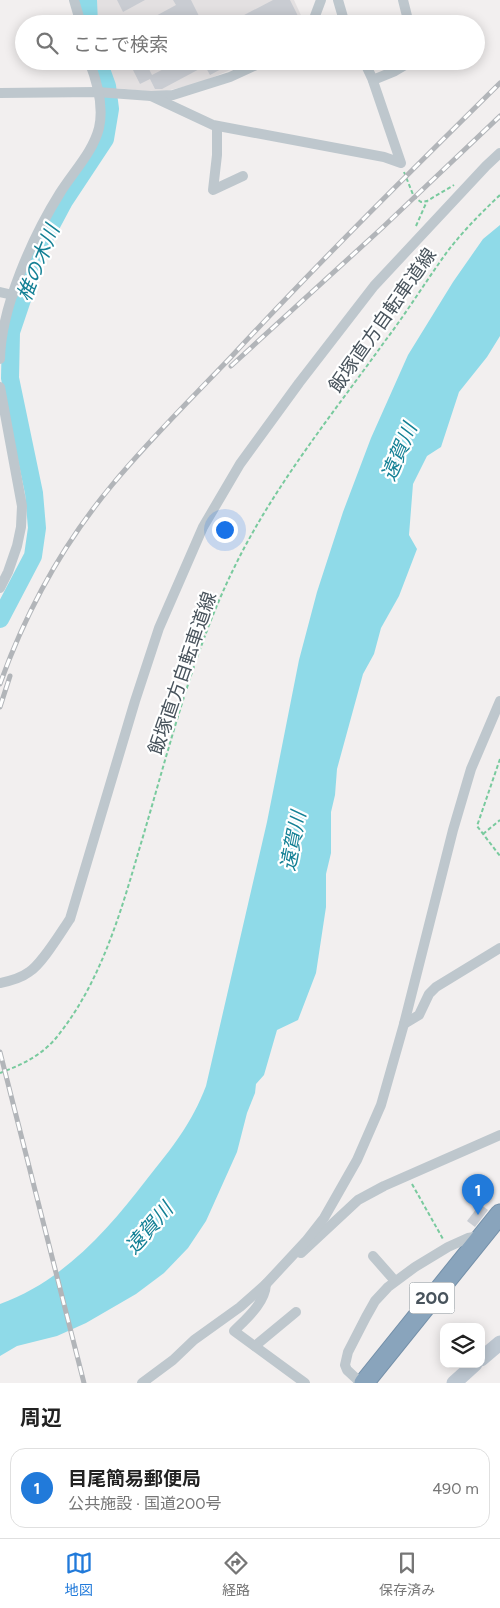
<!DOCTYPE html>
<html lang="ja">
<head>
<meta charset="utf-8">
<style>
  body { margin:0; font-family:Figtree,"Noto Sans JP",sans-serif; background:#f2f2f2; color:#222 }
  .controls { position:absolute; right:15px; bottom:15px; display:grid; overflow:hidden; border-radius:10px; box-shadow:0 2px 12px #0003 }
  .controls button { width:45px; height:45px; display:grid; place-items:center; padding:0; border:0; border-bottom:1px solid #e0e0e0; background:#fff; color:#222; font:25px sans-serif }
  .you { position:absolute; left:224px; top:529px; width:18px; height:18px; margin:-12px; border:4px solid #fff; border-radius:50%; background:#1a73e8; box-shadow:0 0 0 8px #1a73e833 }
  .badge { display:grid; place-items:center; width:32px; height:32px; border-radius:50%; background:#217ada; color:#fff; font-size:16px; font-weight:700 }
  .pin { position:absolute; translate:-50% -41px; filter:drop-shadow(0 1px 2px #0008) }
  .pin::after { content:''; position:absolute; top:26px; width:18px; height:15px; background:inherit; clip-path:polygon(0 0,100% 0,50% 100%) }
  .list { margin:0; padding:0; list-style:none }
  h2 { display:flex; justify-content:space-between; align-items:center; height:65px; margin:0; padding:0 20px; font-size:21px }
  h2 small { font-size:16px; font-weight:400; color:#767676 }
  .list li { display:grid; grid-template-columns:32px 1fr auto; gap:15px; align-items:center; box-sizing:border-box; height:80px; margin:0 10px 10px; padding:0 10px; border:1px solid #e0e0e0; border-radius:15px }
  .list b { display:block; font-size:19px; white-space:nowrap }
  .list p { margin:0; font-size:16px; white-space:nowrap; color:#767676 }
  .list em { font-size:16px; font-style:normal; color:#767676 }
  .icon { flex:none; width:28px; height:28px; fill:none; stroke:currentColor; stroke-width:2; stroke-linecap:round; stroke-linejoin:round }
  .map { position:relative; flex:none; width:500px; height:1383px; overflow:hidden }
  .search { position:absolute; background:#fff; box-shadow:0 2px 12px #0003; left:15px; right:15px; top:15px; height:55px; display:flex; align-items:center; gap:12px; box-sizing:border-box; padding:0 18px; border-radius:28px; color:#767676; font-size:19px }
  .sheet { height:155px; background:#fff }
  nav { display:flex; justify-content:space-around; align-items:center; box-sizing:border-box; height:70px; border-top:1px solid #e0e0e0; background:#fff; font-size:14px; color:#767676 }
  nav a { display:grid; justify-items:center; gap:2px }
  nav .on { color:#217ada }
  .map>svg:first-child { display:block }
  .education { fill:#e3e0e1 }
  .water { fill:#8fdae8 }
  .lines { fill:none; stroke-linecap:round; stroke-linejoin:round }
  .stream { stroke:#8fdae8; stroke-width:3 }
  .river { stroke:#8fdae8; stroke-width:18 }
  .building { fill:#c9ccd2 }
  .highway-casing { stroke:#748fa8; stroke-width:21 }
  .path { stroke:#79ca9e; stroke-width:2; stroke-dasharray:4 2.5; stroke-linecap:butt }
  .street { stroke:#bec7cd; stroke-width:10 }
  .secondary { stroke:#bec8d2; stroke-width:15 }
  .highway { stroke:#89a4bc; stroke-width:19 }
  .rail-casing { stroke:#b2b5b9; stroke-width:5 }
  .rail { stroke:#fff; stroke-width:3; stroke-dasharray:9; stroke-linecap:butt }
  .labels { text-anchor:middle; stroke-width:4.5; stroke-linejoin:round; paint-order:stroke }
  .shield { fill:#fff; stroke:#7f878d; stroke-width:1 }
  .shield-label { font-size:18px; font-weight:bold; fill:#48535c }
  .street-label { font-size:19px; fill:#48535c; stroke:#fff }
  .water-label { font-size:20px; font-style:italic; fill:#138095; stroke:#fff }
</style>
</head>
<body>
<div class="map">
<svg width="500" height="1383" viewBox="0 0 500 1383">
  <rect width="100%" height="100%" fill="#f2efef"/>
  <g class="education">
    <path d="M96,0H294L305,24H96L93,9Z"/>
    <path d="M106,61H252L199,83L166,91L154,92L116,88Z"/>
  </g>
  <path class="water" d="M500,225V336L487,357L459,392L441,447L427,456L413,484L409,535L417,549L399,596L381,628L374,654L363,674L337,769L335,795L331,812V853L326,874V907L316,973L298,1020L277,1030L264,1075L256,1084L255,1093L247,1113L237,1152L206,1221L188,1248L164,1273L136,1294L86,1323L57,1336L17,1346L0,1356V1304C62,1282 108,1230 147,1179C172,1148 192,1123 206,1086L267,822L299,660L317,592L343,512L371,438L408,355L453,282L483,239Z"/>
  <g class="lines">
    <path class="stream" d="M80,0L88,15"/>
    <g class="river">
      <path d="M88,0L89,24"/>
      <path d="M0,619L33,556L37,528L34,493L10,378L11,332L37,255L48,231L64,201L105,139L110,109L107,86L98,61"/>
    </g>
  </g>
  <g class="building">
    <path d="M117,0H145L123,12Z"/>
    <path d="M173,0H191L203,24H141L176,5Z"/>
    <path d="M273,0H290L302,24H227Z"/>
    <path d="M179,61H236L210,75L205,66L162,89H155L150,79L140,84L133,70L146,63L152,75Z"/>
    <path d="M480,1204L488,1210L475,1227L467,1221Z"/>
  </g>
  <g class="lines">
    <defs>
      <path id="highway" d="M364,1383L500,1214"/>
    </defs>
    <use href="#highway" class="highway-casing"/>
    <g class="path">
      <path d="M404,172L414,197L421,202L427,201L454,185"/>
      <path d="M416,226L427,201"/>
      <path d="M500,759L477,826L500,856"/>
      <path d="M483,834L500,820"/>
      <path d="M0,1073C21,1065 41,1056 56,1038C100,984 120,915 139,850C167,757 191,656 233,570C273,487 332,415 385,341C407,312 426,281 447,252C463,231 481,213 500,195"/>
      <path d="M412,1184L443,1239"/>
    </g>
    <g class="street">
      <path d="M74,0L81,24"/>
      <path d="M338,0L345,24"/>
      <path d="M403,0L409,24"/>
      <path d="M312,24L321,0"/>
      <path d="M373,80L395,71L412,61"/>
      <path d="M0,93L97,92L151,96L173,95L230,77L265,61"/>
      <path d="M151,96L213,125L384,157L401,163L372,78L364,61"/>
      <path d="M217,126V155L213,190L243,176"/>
      <path d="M0,292L13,295"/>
      <path d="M0,359C1,307 33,236 60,193C73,172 93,152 99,128C104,106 97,81 89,61"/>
      <path d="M0,387L22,506L21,527L17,546L8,572L0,588"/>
      <path d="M0,983C10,981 21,978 29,972C42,964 61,932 70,919L135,701L159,628L203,527L240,464L299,383L374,286L486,166L500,153"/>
      <path d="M404,1024L419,1015L429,994L436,987L500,948"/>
      <path d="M301,1253L358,1200L384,1186L500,1135"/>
      <path d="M373,1256L395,1281"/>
      <path d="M266,1284C265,1303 247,1318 234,1331L305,1383"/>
      <path d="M255,1346L296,1312"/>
      <path d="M142,1383L173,1360L194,1340L240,1307L266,1284L306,1241L324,1218L357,1160L381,1105L404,1024L453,830L471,769L500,701"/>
      <path d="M361,1383L347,1370L345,1365L348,1352L366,1317L375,1301L388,1287L415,1267L448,1247L468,1238L474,1237L479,1239"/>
    </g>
    <g class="secondary">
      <path d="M481,1359L500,1343"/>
      <path d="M454,1383L475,1364"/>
    </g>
    <use href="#highway" class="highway"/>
    <defs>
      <g id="rail">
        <path d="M231,366L382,228L500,116"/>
        <path d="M0,684C26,611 63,544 112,485C149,440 191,399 231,357C318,263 409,173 500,83"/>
        <path d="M0,707L10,676"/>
        <path d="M0,1052L84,1383"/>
      </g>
    </defs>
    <use href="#rail" class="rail-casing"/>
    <use href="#rail" class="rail"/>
  </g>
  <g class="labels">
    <rect class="shield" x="409.5" y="1282.5" width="45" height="31" rx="4"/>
    <g class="shield-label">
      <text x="432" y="1304">200</text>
    </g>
    <g class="street-label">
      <text transform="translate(382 320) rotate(-55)" y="7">飯塚直方自転車道線</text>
      <text transform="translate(182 673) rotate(-71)" y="7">飯塚直方自転車道線</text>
    </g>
    <g class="water-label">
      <text transform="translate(38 263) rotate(-68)" y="7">椎の木川</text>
      <text transform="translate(399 452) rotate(-67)" y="7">遠賀川</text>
      <text transform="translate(293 841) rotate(-79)" y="7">遠賀川</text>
      <text transform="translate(149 1228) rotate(-49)" y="7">遠賀川</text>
    </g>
  </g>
</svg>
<div class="controls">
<button><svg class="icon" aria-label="layers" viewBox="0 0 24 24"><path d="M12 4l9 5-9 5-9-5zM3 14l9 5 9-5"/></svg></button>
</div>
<div class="you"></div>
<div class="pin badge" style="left:478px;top:1215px">1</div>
<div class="search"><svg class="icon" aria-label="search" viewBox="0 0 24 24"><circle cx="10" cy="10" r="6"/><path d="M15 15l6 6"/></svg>ここで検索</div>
</div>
<section class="sheet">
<h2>周辺<small></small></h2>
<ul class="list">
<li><span class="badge">1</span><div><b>目尾簡易郵便局</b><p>公共施設 · 国道200号</p></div><em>490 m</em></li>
</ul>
</section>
<nav>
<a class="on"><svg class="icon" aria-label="map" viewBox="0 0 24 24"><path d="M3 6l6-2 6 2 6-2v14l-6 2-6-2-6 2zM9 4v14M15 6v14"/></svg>地図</a>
<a><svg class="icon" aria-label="directions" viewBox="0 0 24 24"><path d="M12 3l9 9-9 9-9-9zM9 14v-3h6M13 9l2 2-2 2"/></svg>経路</a>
<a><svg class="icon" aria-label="saved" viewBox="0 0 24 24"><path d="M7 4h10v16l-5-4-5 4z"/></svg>保存済み</a>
</nav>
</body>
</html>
